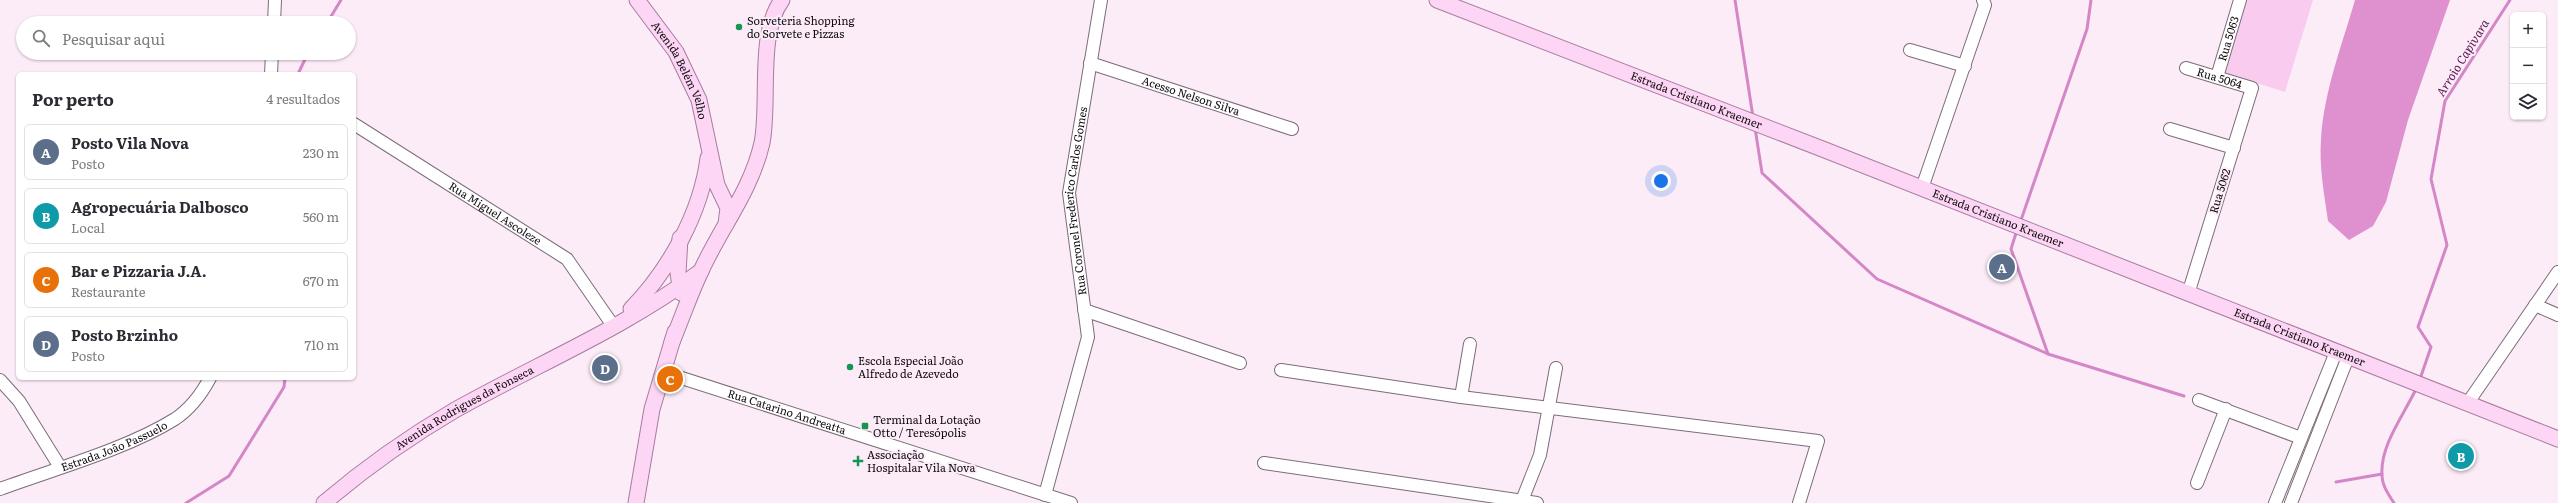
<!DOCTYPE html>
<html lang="pt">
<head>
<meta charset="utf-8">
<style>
  body { margin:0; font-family:Literata,serif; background:#f7f7f7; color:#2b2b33 }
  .controls { position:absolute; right:12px; top:12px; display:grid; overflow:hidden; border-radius:6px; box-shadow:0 1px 3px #0004 }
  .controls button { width:36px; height:36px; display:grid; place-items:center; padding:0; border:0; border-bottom:1px solid #e1e1e2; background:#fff; color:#2b2b33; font:20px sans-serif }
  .you { position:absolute; left:1661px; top:181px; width:14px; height:14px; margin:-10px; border:3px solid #fff; border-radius:50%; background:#1a73e8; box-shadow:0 0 0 6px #1a73e833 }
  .badge { display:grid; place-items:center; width:26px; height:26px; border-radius:50%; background:#111827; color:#fff; font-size:13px; font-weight:700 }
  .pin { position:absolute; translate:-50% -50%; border:2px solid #fff; box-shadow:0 1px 4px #0006 }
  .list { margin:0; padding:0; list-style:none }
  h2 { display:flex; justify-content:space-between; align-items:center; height:52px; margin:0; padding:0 16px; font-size:17px }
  h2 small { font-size:13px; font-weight:400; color:#7c7c81 }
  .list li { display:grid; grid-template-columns:26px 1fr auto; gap:12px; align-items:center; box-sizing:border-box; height:56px; margin:0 8px 8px; padding:0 8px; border:1px solid #e1e1e2; border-radius:6px }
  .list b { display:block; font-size:15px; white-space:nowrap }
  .list p { margin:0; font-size:13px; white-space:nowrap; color:#7c7c81 }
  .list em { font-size:13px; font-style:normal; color:#7c7c81 }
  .icon { flex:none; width:22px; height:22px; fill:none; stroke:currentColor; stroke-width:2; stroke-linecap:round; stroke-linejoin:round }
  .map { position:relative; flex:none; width:2558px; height:503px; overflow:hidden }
  .search { position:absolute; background:#fff; box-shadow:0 1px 3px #0004; left:16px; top:16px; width:340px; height:44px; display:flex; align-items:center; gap:10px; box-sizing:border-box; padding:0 14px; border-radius:22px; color:#7c7c81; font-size:15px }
  .panel { position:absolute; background:#fff; box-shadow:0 1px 3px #0004; left:16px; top:72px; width:340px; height:308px; border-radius:6px }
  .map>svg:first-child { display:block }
  .green { fill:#f9cbef }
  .forest { fill:#de90cf }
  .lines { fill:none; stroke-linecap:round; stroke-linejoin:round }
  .stream { stroke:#d487c6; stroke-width:3 }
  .minor-casing { stroke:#7b6d78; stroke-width:14 }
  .major-casing { stroke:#a87c9f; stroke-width:17 }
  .minor { stroke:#fff; stroke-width:12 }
  .major { stroke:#fcd6f4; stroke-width:15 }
  .poi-dot { fill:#159553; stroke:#fcecf8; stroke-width:1.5 }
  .labels { text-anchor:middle; stroke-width:4; stroke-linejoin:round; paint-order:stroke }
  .poi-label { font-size:11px; fill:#0f0a0e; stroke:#fcecf8; text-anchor:start }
  .street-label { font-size:11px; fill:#0f0a0e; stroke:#fcecf8 }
  .water-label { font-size:12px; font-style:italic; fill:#591450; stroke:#fcecf8 }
</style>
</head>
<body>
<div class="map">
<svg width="2558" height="503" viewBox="0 0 2558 503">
  <rect width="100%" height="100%" fill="#fcecf8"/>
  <path class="green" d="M2247,0H2313L2285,92L2225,73Z"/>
  <path class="forest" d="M2355,0H2450L2408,120L2386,202L2373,226L2349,240L2328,221C2324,194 2319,166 2321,139C2324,91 2342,45 2355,0Z"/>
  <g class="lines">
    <g class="stream">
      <path d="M1735,0L1753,117"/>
      <path d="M327,23L341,0"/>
      <path d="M298,74L308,53"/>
      <path d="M1755,128L1762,173L1877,279L2048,354L2184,396"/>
      <path d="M2020,223L2087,29L2091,0"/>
      <path d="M2017,230L2011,249L2048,354"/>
      <path d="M2420,379L2431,347L2418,327L2447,245L2431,179L2445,101L2510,0"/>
      <path d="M2336,482L2382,474"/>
      <path d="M186,503L229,476L284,387L285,378"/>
      <path d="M2394,503C2388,494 2382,485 2382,475C2380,446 2403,416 2415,391"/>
    </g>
    <defs>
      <g id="minor">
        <path d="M274,23L275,0"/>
        <path d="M1910,50L1965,66"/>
        <path id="s1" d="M1090,63L1292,129"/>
        <path id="s2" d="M2186,68L2252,88L2188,294"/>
        <path d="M271,74L272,53"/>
        <path id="s3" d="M2217,77L2240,0"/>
        <path id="s4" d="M354,124L567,259L614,327"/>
        <path d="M2170,129L2234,148"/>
        <path d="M1922,188L1985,5L1983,0"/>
        <path d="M2535,305L2558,315"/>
        <path d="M1084,310L1240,363"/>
        <path d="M1281,370L1461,397L1818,441L1799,503"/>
        <path id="s5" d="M663,372L1071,503"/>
        <path d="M0,380L19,401L60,467"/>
        <path d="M1461,397L1470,344"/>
        <path d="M2199,400L2301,438"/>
        <path d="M2467,404L2558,272"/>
        <path d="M1264,463L1537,503"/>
        <path d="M2197,483L2226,409"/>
        <path id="s6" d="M0,489C54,469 127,449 175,419C190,409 202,393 210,378"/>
        <path id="s7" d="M1045,495L1088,337L1069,193L1101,0"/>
        <path d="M1521,503L1540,455L1556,368"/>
        <path d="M2275,503L2336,352"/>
        <path d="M2291,503L2348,357"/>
      </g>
      <g id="major">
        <path id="s8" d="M637,0L676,52L699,100L717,185L728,208L726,224"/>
        <path id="s9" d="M1437,0L1825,150L2558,439"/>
        <path d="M680,238L678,273L681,293"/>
        <path d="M631,309C669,270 701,213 708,158"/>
        <path d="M672,342C682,318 690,294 701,271C721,227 751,191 762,143C770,103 757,33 782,0"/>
        <path id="s10" d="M324,503C365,468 409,437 455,410C537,364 625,328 701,271"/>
        <path d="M636,503L652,409L675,332"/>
      </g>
    </defs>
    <use href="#minor" class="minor-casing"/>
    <use href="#major" class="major-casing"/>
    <use href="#minor" class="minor"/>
    <use href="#major" class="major"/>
  </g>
  <g class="poi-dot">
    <circle cx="739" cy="27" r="4"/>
    <circle cx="850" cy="367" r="4"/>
    <rect x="861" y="422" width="8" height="8" rx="2"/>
    <path d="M856 455h4v4h4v4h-4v4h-4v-4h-4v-4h4z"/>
  </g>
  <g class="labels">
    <g class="poi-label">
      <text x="747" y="25">Sorveteria Shopping<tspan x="747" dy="13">do Sorvete e Pizzas</tspan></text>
      <text x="858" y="365">Escola Especial João<tspan x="858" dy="13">Alfredo de Azevedo</tspan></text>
      <text x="873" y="424">Terminal da Lotação<tspan x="873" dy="13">Otto / Teresópolis</tspan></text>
      <text x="867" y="459">Associação<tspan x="867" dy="13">Hospitalar Vila Nova</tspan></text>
    </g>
    <g class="street-label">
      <text dy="4" stroke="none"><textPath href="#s3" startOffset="40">Rua 5063</textPath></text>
      <text dy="4" stroke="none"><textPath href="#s8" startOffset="83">Avenida Belém Velho</textPath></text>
      <text dy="4" stroke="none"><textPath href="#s2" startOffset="35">Rua 5064</textPath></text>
      <text dy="4" stroke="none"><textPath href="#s1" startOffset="106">Acesso Nelson Silva</textPath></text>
      <text dy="4" stroke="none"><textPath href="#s9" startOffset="278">Estrada Cristiano Kraemer</textPath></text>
      <text transform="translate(2220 191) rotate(-73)" y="4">Rua 5062</text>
      <text dy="4" stroke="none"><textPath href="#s7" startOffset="301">Rua Coronel Frederico Carlos Gomes</textPath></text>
      <text dy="4" stroke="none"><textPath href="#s4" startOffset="167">Rua Miguel Ascoleze</textPath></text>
      <text dy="4" stroke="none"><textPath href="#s9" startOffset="602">Estrada Cristiano Kraemer</textPath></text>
      <text dy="4" stroke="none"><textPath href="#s9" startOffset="926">Estrada Cristiano Kraemer</textPath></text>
      <text dy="4" stroke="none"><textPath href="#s10" startOffset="170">Avenida Rodrigues da Fonseca</textPath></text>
      <text dy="4" stroke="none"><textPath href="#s5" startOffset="130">Rua Catarino Andreatta</textPath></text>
      <text dy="4" stroke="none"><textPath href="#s6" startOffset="122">Estrada João Passuelo</textPath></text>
    </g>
    <g class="water-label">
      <text transform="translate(2463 58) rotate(-58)" y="4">Arroio Capivara</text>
    </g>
  </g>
</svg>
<div class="controls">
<button>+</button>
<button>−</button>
<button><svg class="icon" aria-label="layers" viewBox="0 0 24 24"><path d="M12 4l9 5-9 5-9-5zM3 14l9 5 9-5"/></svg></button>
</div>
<div class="you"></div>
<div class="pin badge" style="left:2002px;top:267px;background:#5c6f8a">A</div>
<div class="pin badge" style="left:2461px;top:456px;background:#0f9aa8">B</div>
<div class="pin badge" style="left:670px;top:379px;background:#e8710a">C</div>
<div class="pin badge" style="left:605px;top:368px;background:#5c6f8a">D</div>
<div class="search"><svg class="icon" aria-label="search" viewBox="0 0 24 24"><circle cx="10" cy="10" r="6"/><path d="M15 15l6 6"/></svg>Pesquisar aqui</div>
<section class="panel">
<h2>Por perto<small>4 resultados</small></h2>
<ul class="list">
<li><span class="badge" style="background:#5c6f8a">A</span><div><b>Posto Vila Nova</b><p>Posto</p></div><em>230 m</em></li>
<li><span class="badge" style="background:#0f9aa8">B</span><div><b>Agropecuária Dalbosco</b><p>Local</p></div><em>560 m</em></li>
<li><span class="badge" style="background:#e8710a">C</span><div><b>Bar e Pizzaria J.A.</b><p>Restaurante</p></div><em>670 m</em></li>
<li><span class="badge" style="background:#5c6f8a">D</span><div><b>Posto Brzinho</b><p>Posto</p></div><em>710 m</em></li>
</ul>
</section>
</div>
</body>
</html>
